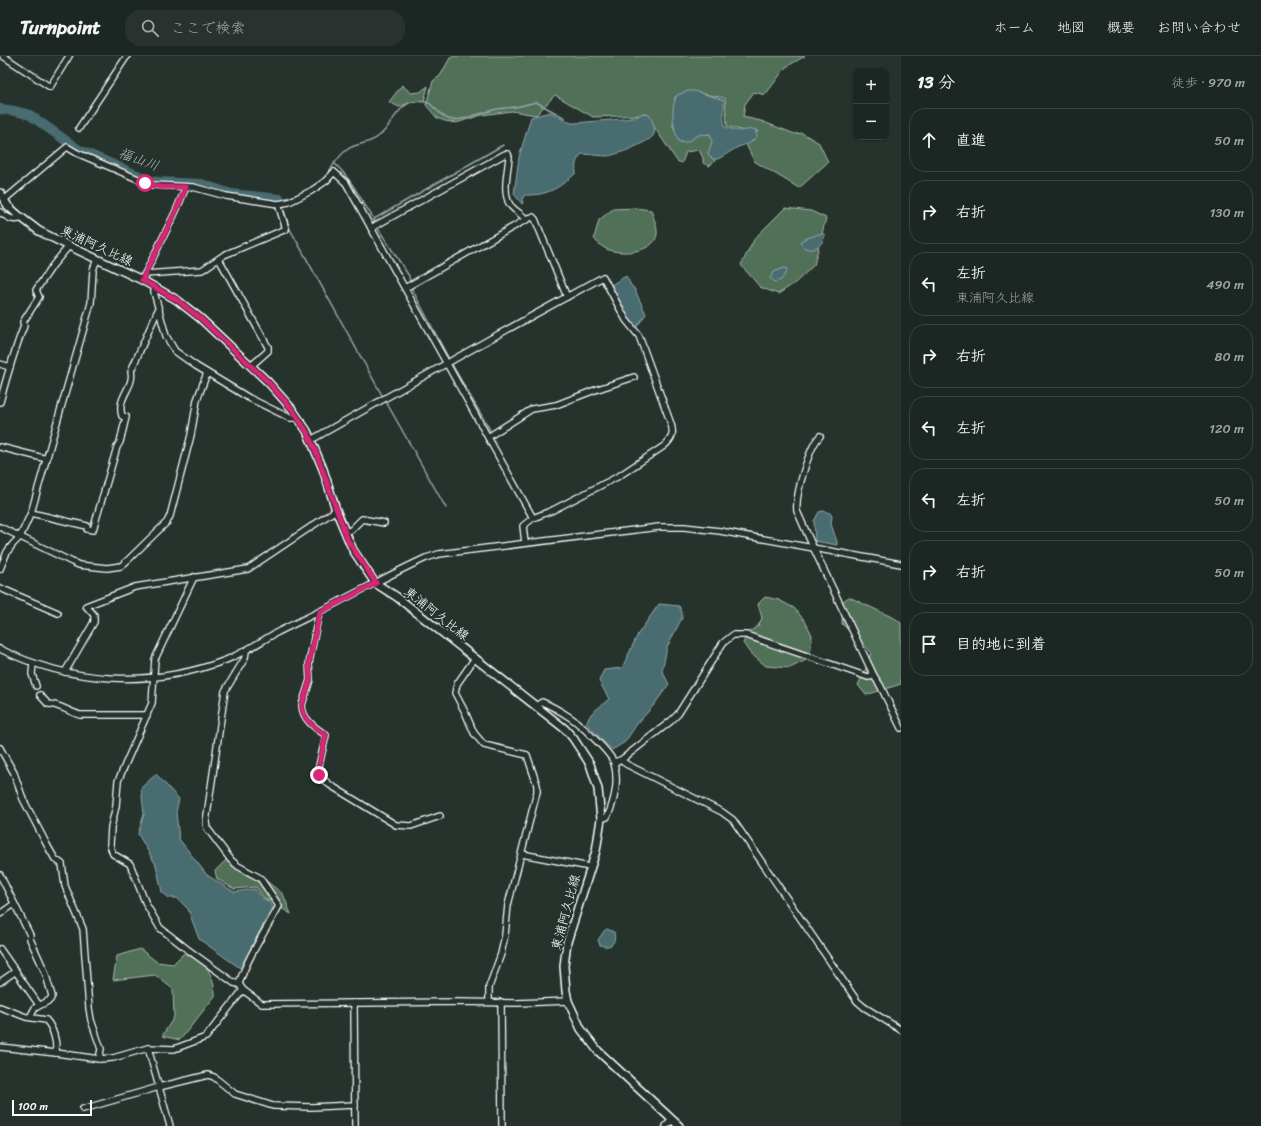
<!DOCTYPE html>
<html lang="ja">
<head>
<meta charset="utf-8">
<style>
  body { margin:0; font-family:Sriracha,"Klee One",sans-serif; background:#29322f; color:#f1f3f6 }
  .controls { position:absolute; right:12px; top:12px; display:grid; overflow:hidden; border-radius:8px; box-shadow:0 1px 3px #0004 }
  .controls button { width:36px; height:36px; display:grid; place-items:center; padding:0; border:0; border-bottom:1px solid #3a4340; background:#1c2622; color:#f1f3f6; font:20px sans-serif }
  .scale { position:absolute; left:12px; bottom:10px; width:80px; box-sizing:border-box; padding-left:4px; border:2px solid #fff; border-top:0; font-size:11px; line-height:14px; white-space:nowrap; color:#fff; -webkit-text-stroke:3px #26332d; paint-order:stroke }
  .stop { position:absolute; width:12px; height:12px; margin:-9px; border:3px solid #db2777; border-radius:50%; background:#fff }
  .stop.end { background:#db2777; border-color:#fff; box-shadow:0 1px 4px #0008 }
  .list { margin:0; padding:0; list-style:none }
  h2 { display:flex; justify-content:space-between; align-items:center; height:52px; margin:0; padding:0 16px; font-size:17px }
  h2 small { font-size:13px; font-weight:400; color:#a0a5a5 }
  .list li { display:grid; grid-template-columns:26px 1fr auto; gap:12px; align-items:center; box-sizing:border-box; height:64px; margin:0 8px 8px; padding:0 8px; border:1px solid #3a4340; border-radius:16px }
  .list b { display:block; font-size:15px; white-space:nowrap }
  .list p { margin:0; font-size:13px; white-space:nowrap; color:#a0a5a5 }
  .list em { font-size:13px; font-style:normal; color:#a0a5a5 }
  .icon { flex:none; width:22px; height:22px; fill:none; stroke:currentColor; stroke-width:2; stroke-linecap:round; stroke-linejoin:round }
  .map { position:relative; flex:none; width:901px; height:1070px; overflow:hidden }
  header { display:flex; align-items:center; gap:24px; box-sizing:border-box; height:56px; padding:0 20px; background:#1c2622; border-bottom:1px solid #3a4340 }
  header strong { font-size:19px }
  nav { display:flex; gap:22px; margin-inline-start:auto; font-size:14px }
  .search { width:280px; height:36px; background:#29322f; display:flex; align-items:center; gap:10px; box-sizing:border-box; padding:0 14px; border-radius:16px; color:#a0a5a5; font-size:15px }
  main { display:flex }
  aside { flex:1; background:#1c2622 }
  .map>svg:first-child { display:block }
  .green { fill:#517059; stroke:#a8b8ac }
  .water { fill:#4a6c70; stroke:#92a7a9 }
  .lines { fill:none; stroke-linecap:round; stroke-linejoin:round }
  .stream { stroke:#92a7a9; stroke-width:1.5 }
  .river { stroke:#4a6c70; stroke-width:10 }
  .minor-casing { stroke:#fff; stroke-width:8 }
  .major-casing { stroke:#fff; stroke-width:10 }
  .minor { stroke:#26332d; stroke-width:5.5 }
  .major { stroke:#26332d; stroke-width:7 }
  .route { stroke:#db2777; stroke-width:5 }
  .labels { text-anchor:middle; stroke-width:4; stroke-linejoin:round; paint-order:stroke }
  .street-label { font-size:13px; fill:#fff; stroke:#26332d }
  .water-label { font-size:14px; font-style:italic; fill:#aebdbf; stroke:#26332d }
</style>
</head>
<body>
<header>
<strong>Turnpoint</strong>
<div class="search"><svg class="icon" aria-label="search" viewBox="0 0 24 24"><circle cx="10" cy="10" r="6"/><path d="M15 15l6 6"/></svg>ここで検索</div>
<nav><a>ホーム</a><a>地図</a><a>概要</a><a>お問い合わせ</a></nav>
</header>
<main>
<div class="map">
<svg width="901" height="1070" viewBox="0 0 901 1070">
  <rect width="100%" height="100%" fill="#26332d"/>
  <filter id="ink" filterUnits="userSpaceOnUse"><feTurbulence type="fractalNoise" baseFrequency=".025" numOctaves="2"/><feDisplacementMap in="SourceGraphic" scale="8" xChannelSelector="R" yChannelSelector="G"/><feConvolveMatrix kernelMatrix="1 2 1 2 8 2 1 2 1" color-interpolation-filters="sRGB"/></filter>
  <g filter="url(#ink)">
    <g class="green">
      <path d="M455,0H805L786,11L765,39L754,36L745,48L743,61L761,65L795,78L802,77L819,87L828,106L799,132L754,105L746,88L758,75L747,76L727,70L725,42L699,37L675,41L673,70L682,87L698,78H711L714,88L711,98L715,105L709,110L703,107V102L699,94L686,96L682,107L677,105L646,59L593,61L555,39L536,59L512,55L482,59L456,67L445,65L437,62L426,49L433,25L440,20L450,2Z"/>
      <path d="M402,29L411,37L420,36L428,30L424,45L411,46L399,51L389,46Z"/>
      <path d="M635,152L651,154C653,161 658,171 657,178C655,198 615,200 603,191C599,189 596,185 594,182L599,164L613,153Z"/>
      <path d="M785,152L811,155L826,162L814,209L795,227L778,238L760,231L741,209L755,182Z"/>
      <path d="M765,541L779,544L794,552L805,565L812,579L810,602L790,612L766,610L750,597L743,587L749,576L758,570L762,562L758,548Z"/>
      <path d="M849,541L896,563L901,567V628L866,639L858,629L867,610L871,596L842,568L843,545Z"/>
      <path d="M227,803L248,820L265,824L283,838L291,858L263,841L256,831L234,833L217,823L215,815Z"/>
      <path d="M140,893L157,906L173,908L184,897C190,900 198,904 204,908C210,913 216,933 215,940L180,984L162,980L174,961L173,933L155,919L113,924L117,900Z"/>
    </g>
    <g class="water">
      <path d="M688,35H694L724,44C724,51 723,66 725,71L738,75L755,73L757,80L750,87L738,91L718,103H713L708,98L712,85L710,78L698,79L687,86H679C673,74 670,51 677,39Z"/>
      <path d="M550,56L571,67H575L634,62L643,57L649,59C652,63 657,75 653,80C647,87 617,99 607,100C599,100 590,98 582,98C576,104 575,108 576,117C560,131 548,140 525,139L522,143L523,147L522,148L514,138L519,101L531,61Z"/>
      <path d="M819,178H824L825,180C821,192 809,199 800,187L802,184Z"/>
      <path d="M784,212L787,213V215L781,224L775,226L770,222L774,216Z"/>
      <path d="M626,220L632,231L634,232L646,258L636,272L630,266L611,229Z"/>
      <path d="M823,455L830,457L832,460L831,468L837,486V489L815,485L814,465L819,456Z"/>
      <path d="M659,548L679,550L682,556V562L667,591L662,615L669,628L654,649L637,668L625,686L612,694L586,667L591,658L609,643L599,625L604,614L622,612L638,578Z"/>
      <path d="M156,718L179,743L176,756L179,783L207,819L234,836L255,833L262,842L269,846L273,851L240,912L199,883L188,853L177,842H169L162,836L156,809L138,778L144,758L141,732Z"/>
      <path d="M607,873L614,876C617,887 610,893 600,889L598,884L604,875Z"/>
    </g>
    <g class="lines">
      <g class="stream">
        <path d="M334,107C351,122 361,144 374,163L503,89"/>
        <path d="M374,163L375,167"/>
        <path d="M377,171L409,220L410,227"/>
        <path d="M411,231L449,303"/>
        <path d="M451,307L490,374"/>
        <path d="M383,341L290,173L280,143C297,141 318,130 328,117C334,108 339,99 348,93C358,87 370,88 379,80C397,66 397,39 429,47L442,59L448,63L454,64L462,63L497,53L516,51L536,46L565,62V65"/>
        <path d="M385,344L446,452"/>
      </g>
      <path class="river" d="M0,53L15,55L30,59L79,94L151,125L158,126L201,128L231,138L280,143"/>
      <defs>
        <g id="minor">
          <path d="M3,0L50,31L69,0"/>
          <path d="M79,72L127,0"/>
          <path d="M4,144L67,91L77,97L152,129L193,131L226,140L278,148L289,146L311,135L326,125L334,116L346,127L533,462"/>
          <path d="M0,156C7,161 13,166 22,162"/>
          <path d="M371,172L505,98H508L509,101C508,115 502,136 510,149C515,155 522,158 526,164"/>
          <path d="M219,203L268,291V295L251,310"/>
          <path d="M145,218L202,214L224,199L286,173L278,148"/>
          <path d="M144,220L176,155L186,131"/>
          <path d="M155,231L154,236L166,280L175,295L196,310L249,342L290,362H298"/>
          <path d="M405,232L529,162L533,161L535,163L567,241"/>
          <path d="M0,308L10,311"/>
          <path d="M0,346C7,320 14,295 24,270L23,266L39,241L36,234L53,209L69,190"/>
          <path d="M820,380C809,391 795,439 797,455L813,491L874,620L880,629L901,672"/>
          <path d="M488,381L532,353L556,349L595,334L634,321"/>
          <path d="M311,384L490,283L603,221L626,264L639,280L671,368C674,378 672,383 664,390L619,420L553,454L533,462L523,470L525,487"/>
          <path d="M0,391L47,403"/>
          <path d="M31,457L87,470V473L93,474L117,391L120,386L126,361L122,360C116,341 135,331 131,315L157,256L159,254"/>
          <path d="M0,471L72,506L79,509L107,512L121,510L128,504L167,466L170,460L191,379L197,344L207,317"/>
          <path d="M345,476L351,474L362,463L384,467"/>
          <path d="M0,513L7,496L13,488L20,481L31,457L91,247L93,214L97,203"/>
          <path d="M194,521L155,603L152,647L118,725L116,750L111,771L110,789L113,798L130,808L146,848L160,872L187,893L234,927L239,928L243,934L262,948L458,946L517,947L568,945"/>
          <path d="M0,532L58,557"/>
          <path d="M319,556L309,607L310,624L302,649C302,663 315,672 326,679L318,714C319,722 324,724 330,729L396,769L411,770L440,760"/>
          <path d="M0,593C71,628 153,632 226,604C244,597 258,587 274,578C297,566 320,556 342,544C370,530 397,515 426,502L439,498L463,495L659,471H684L720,475L901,508"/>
          <path d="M475,602L457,628L455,637L465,656L474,677L484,689L527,699L537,729V736L508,849L505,879L501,898L489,931V946"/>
          <path d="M33,607L32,618L36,630"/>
          <path d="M65,616L94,566V559L86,550L135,531L248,513L336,454"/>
          <path d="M40,639L48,648C59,648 69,656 80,659H147"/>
          <path d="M536,650L542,646C552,650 562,656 571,662C581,669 611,697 614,707C619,724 615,745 607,761L601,763"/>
          <path d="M0,692L14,717L23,743L47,789L55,803L62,808L65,830L83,873L89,952L91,964L101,993L99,1003"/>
          <path d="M621,704L671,665L678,658L723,587L733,579H746L868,621L874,620"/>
          <path d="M614,706L621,704L626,708L722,756L733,764L857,945L864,951L901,974"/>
          <path d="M522,798L590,811"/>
          <path d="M0,819L30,879V883L45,916L52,940L50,944L35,952L30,961"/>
          <path d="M0,858L14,848"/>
          <path d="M0,893L39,949"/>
          <path d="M0,926L16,915"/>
          <path d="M239,928C247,902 266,874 279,850L260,822L238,810L231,804L207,772L206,766L225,635L245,602L246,595"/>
          <path d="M501,946L502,1070"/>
          <path d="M354,947L355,1070"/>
          <path d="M0,951L26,961L46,964C53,972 57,985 56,997"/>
          <path d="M0,991L56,997L99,1003L113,1002L148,992L174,993L206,981L243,934"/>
          <path d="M148,992L170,1070"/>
          <path d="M83,1053L159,1031L208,1019L214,1021L235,1038L273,1050L311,1051L355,1049"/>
          <path d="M666,1070L672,1064"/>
        </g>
        <path id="major" d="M0,137L8,150L18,159L39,175L69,190L142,224L177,244L200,262L268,326L292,353L307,375L323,413L336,454L349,485L353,494L375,527L397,541L565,673L573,682L590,708L598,733L601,763L596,795L567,886L564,910L566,935L568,945L581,973L598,995L679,1070"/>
      </defs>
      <use href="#minor" class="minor-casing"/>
      <use href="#major" class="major-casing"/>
      <use href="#minor" class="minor"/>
      <use href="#major" class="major"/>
    </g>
  </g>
  <g class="lines" filter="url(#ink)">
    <path class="route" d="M145,127L160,131H186L176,155L142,224L177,244L200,262L268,326L292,353L307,376L316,396L348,485L376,527L320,556L309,607L310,624L302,649C302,663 315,672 326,679L318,714L319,719"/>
  </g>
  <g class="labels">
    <g class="street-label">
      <text transform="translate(97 189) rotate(25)" y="5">東浦阿久比線</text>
      <text transform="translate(437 557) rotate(38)" y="5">東浦阿久比線</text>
      <text transform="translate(565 856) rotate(-75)" y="5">東浦阿久比線</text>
    </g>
    <g class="water-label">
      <text transform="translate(139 103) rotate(20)" y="5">福山川</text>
    </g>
  </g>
</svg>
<div class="controls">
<button>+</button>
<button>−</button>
</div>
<div class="scale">100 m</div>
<div class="stop" style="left:145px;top:127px"></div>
<div class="stop end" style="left:319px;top:719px"></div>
</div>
<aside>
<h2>13 分<small>徒歩 · 970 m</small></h2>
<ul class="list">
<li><svg class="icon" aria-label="ahead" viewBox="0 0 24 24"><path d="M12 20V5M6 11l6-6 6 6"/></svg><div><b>直進</b></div><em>50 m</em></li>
<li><svg class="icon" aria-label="right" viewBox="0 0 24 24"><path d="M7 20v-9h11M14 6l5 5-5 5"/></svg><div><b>右折</b></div><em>130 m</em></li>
<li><svg class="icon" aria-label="left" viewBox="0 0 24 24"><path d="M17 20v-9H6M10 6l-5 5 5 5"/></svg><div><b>左折</b><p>東浦阿久比線</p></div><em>490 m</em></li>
<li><svg class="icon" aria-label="right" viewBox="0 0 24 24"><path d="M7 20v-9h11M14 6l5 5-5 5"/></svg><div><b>右折</b></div><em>80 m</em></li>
<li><svg class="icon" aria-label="left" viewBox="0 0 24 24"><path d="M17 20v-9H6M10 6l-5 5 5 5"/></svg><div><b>左折</b></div><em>120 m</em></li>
<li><svg class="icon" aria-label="left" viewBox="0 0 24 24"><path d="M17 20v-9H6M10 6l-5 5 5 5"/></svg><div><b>左折</b></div><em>50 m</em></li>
<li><svg class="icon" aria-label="right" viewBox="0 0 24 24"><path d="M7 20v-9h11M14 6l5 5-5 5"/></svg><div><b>右折</b></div><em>50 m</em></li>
<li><svg class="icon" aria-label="arrive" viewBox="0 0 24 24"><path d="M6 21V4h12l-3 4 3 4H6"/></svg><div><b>目的地に到着</b></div></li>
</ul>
</aside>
</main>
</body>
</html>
